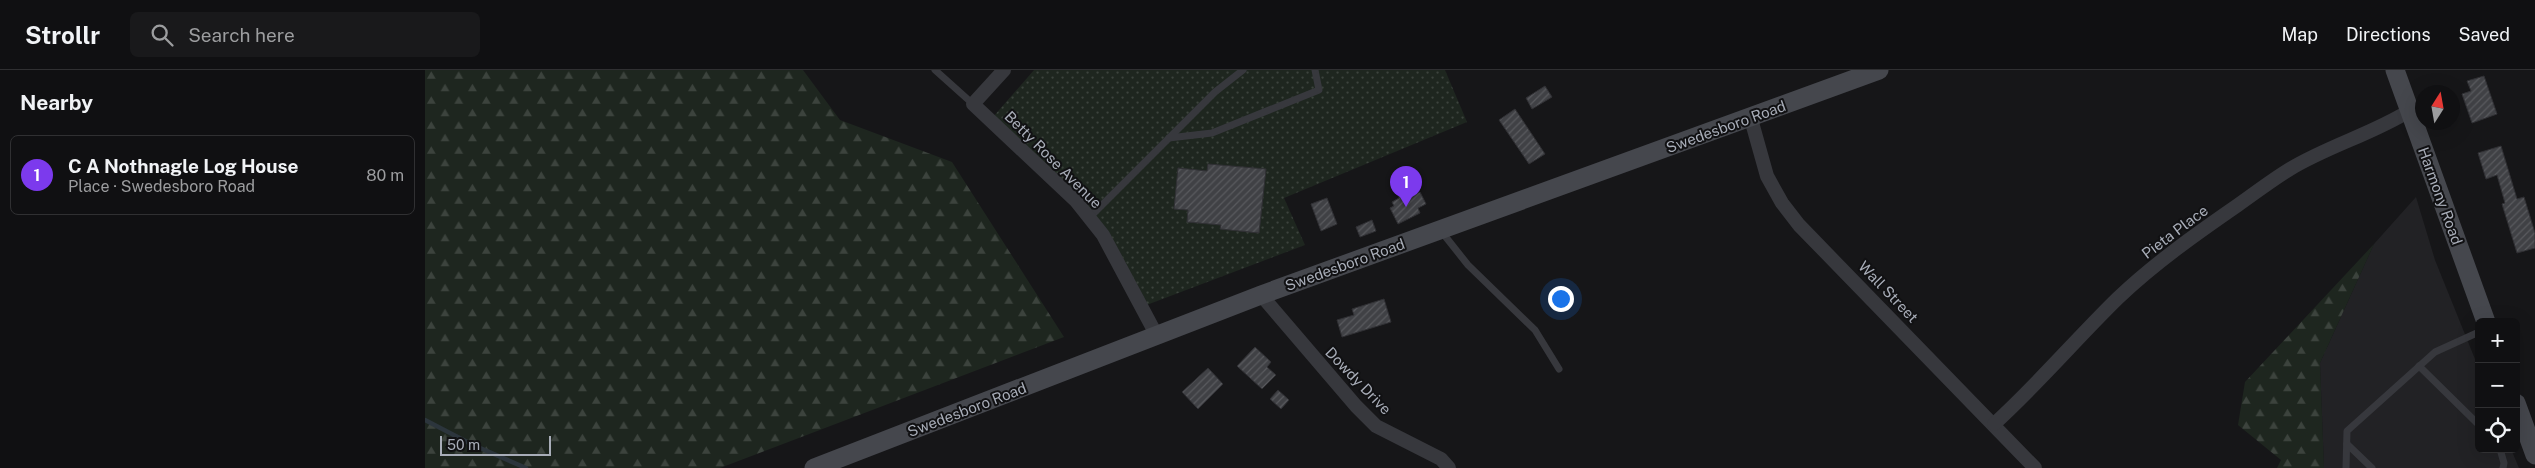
<!DOCTYPE html>
<html lang="en">
<head>
<meta charset="utf-8">
<style>
  body { margin:0; font-family:"Public Sans",sans-serif; background:#19191b; color:#f1f3f6 }
  .controls { position:absolute; right:15px; bottom:15px; display:grid; overflow:hidden; border-radius:8px; box-shadow:0 5px 20px #0002 }
  .controls button { width:45px; height:45px; display:grid; place-items:center; padding:0; border:0; border-bottom:1px solid #303032; background:#101012; color:#f1f3f6; font:25px sans-serif }
  .compass { position:absolute; left:1990px; top:15px; width:45px; height:45px; border-radius:50%; background:#101012; box-shadow:0 5px 20px #0002; rotate:11deg }
  .scale { position:absolute; left:15px; bottom:12px; width:111px; box-sizing:border-box; padding-left:5px; border:2px solid #a8adb8; border-top:0; font-size:14px; line-height:18px; white-space:nowrap; color:#a8adb8; -webkit-text-stroke:4px #111113; paint-order:stroke }
  .you { position:absolute; left:1135px; top:228px; width:18px; height:18px; margin:-12px; border:4px solid #fff; border-radius:50%; background:#1a73e8; box-shadow:0 0 0 8px #1a73e833 }
  .badge { display:grid; place-items:center; width:32px; height:32px; border-radius:50%; background:#7c3aed; color:#fff; font-size:16px; font-weight:700 }
  .pin { position:absolute; translate:-50% -41px; filter:drop-shadow(0 1px 2px #0008) }
  .pin::after { content:''; position:absolute; top:26px; width:18px; height:15px; background:inherit; clip-path:polygon(0 0,100% 0,50% 100%) }
  .list { margin:0; padding:0; list-style:none }
  h2 { display:flex; justify-content:space-between; align-items:center; height:65px; margin:0; padding:0 20px; font-size:21px }
  h2 small { font-size:16px; font-weight:400; color:#9c9d9f }
  .list li { display:grid; grid-template-columns:32px 1fr auto; gap:15px; align-items:center; box-sizing:border-box; height:80px; margin:0 10px 10px; padding:0 10px; border:1px solid #303032; border-radius:8px }
  .list b { display:block; font-size:19px; white-space:nowrap }
  .list p { margin:0; font-size:16px; white-space:nowrap; color:#9c9d9f }
  .list em { font-size:16px; font-style:normal; color:#9c9d9f }
  .icon { flex:none; width:28px; height:28px; fill:none; stroke:currentColor; stroke-width:2; stroke-linecap:round; stroke-linejoin:round }
  .map { position:relative; flex:none; width:2110px; height:398px; overflow:hidden }
  header { display:flex; align-items:center; gap:30px; box-sizing:border-box; height:70px; padding:0 25px; background:#101012; border-bottom:1px solid #303032 }
  header strong { font-size:24px }
  nav { display:flex; gap:28px; margin-inline-start:auto; font-size:18px }
  .search { width:350px; height:45px; background:#19191b; display:flex; align-items:center; gap:12px; box-sizing:border-box; padding:0 18px; border-radius:8px; color:#9c9d9f; font-size:19px }
  main { display:flex }
  aside { flex:1; background:#101012 }
  .map>svg:first-child { display:block }
  .built { fill:#222225 }
  .grass { fill:url(#grass-dots) }
  .forest { fill:url(#forest-firs) }
  .lines { fill:none; stroke-linecap:round; stroke-linejoin:round }
  .stream { stroke:#2c353c; stroke-width:4.5 }
  .building { fill:url(#building-hatch); stroke:#303034 }
  .lane { stroke:#37383d; stroke-width:7 }
  .street { stroke:#37383d; stroke-width:14 }
  .secondary { stroke:#45474d; stroke-width:19 }
  .labels { text-anchor:middle; stroke-width:4; stroke-linejoin:round; paint-order:stroke }
  .street-label { font-size:15px; fill:#a8adb8; stroke:#111113 }
</style>
</head>
<body>
<header>
<strong>Strollr</strong>
<div class="search"><svg class="icon" aria-label="search" viewBox="0 0 24 24"><circle cx="10" cy="10" r="6"/><path d="M15 15l6 6"/></svg>Search here</div>
<nav><a>Map</a><a>Directions</a><a>Saved</a></nav>
</header>
<main>
<aside>
<h2>Nearby<small></small></h2>
<ul class="list">
<li><span class="badge">1</span><div><b>C A Nothnagle Log House</b><p>Place · Swedesboro Road</p></div><em>80 m</em></li>
</ul>
</aside>
<div class="map">
<svg width="2110" height="398" viewBox="0 0 2110 398">
  <defs>
    <pattern id="grass-dots" width="8" height="8" patternUnits="userSpaceOnUse" patternTransform="scale(1.25)"><rect width="8" height="8" fill="#1e261f"/><path d="M2 2h.1M6 6h.1" fill="none" stroke="#3c433d" stroke-width="1.8" stroke-linecap="round"/></pattern>
    <pattern id="forest-firs" width="22" height="20" patternUnits="userSpaceOnUse" patternTransform="scale(1.25)"><rect width="22" height="20" fill="#1e261f"/><path d="M5 1l3.5 6h-7zM16 11l3.5 6h-7z" fill="#3c433d"/></pattern>
    <pattern id="building-hatch" width="6" height="6" patternUnits="userSpaceOnUse" patternTransform="scale(1.25)"><rect width="6" height="6" fill="#404145"/><path d="M-1 1l2-2M0 6l6-6M5 7l2-2" fill="none" stroke="#595a5e"/></pattern>
  </defs>
  <rect width="100%" height="100%" fill="#161618"/>
  <path class="built" d="M1991,127L2010,190L2054,299V379H2086L2094,398H1899L1895,293L1949,174Z"/>
  <path class="grass" d="M609,0H1020L1042,52L859,128L880,175L719,236L669,147L568,47Z"/>
  <g class="forest">
    <path d="M0,0H378L415,50L527,92L639,267L295,398H0Z"/>
    <path d="M1949,174L1895,293L1899,398H1852L1856,390L1813,355L1820,312Z"/>
  </g>
  <g class="lines">
    <path class="stream" d="M0,350L48,375L101,398"/>
  </g>
  <g class="building">
    <path d="M2059,6L2072,44L2047,53L2037,24L2046,21L2042,11Z"/>
    <path d="M1120,16L1127,27L1107,39L1101,28Z"/>
    <path d="M1090,39L1120,84L1104,94L1074,50Z"/>
    <path d="M2076,76L2092,129L2099,127L2110,163V178L2092,183L2077,134L2080,133L2072,105L2061,109L2053,83Z"/>
    <path d="M783,94L841,99L834,163L795,159L796,155L762,152L763,140L749,139L753,98L782,101Z"/>
    <path d="M985,118L988,125L995,122L1001,134L993,138L995,143L973,154L965,138L969,136L967,132L974,128L973,125Z"/>
    <path d="M902,128L912,154L896,161L886,134Z"/>
    <path d="M947,150L951,161L935,167L931,157Z"/>
    <path d="M959,229L966,252L917,267L912,250L929,245L927,239Z"/>
    <path d="M830,277L846,292L842,297L851,305L837,319L812,296Z"/>
    <path d="M783,298L798,314L773,339L757,322Z"/>
    <path d="M853,320L864,330L856,339L845,329Z"/>
  </g>
  <g class="lines">
    <g class="lane">
      <path d="M510,0L548,34"/>
      <path d="M744,68L787,63L894,20L890,0"/>
      <path d="M664,148L790,22L818,0"/>
      <path d="M1016,161L1043,195L1110,260L1134,299"/>
      <path d="M1994,296L2054,355"/>
      <path d="M1922,374L1947,398"/>
      <path d="M2075,379L2079,393L2078,398"/>
      <path d="M1921,398L1922,361L2010,282L2054,262"/>
    </g>
    <g class="street">
      <path d="M579,0L548,34L651,131L678,165L732,266"/>
      <path d="M1326,49L1342,106L1357,133L1374,155L1610,398"/>
      <path d="M836,225L931,336L951,356L1016,389L1024,398"/>
      <path d="M1569,354C1613,314 1651,269 1693,228C1730,193 1771,164 1813,135C1830,123 1847,110 1865,99C1903,76 1947,64 1984,41"/>
    </g>
    <g class="secondary">
      <path d="M1970,0L2061,252"/>
      <path d="M2091,333L2110,385"/>
      <path d="M389,398L836,225L1454,0"/>
    </g>
  </g>
  <g class="labels">
    <g class="street-label">
      <text transform="translate(1301 57) rotate(-20)" y="5">Swedesboro Road</text>
      <text transform="translate(628 90) rotate(45)" y="5">Betty Rose Avenue</text>
      <text transform="translate(2015 126) rotate(70)" y="5">Harmony Road</text>
      <text transform="translate(1750 162) rotate(-37)" y="5">Pieta Place</text>
      <text transform="translate(920 195) rotate(-20)" y="5">Swedesboro Road</text>
      <text transform="translate(1463 222) rotate(46)" y="5">Wall Street</text>
      <text transform="translate(933 311) rotate(46)" y="5">Dowdy Drive</text>
      <text transform="translate(542 340) rotate(-21)" y="5">Swedesboro Road</text>
    </g>
  </g>
</svg>
<div class="controls">
<button>+</button>
<button>−</button>
<button><svg class="icon" aria-label="locate" viewBox="0 0 24 24"><circle cx="12" cy="12" r="6"/><path d="M12 2v4M12 18v4M2 12h4M18 12h4"/></svg></button>
</div>
<svg class="compass" viewBox="-18 -18 36 36"><path d="M0-13l5 13h-10z" fill="#e53935"/><path d="M0 13l5-13h-10z" fill="#9c9d9f"/></svg>
<div class="scale">50 m</div>
<div class="you"></div>
<div class="pin badge" style="left:981px;top:137px">1</div>
</div>
</main>
</body>
</html>
